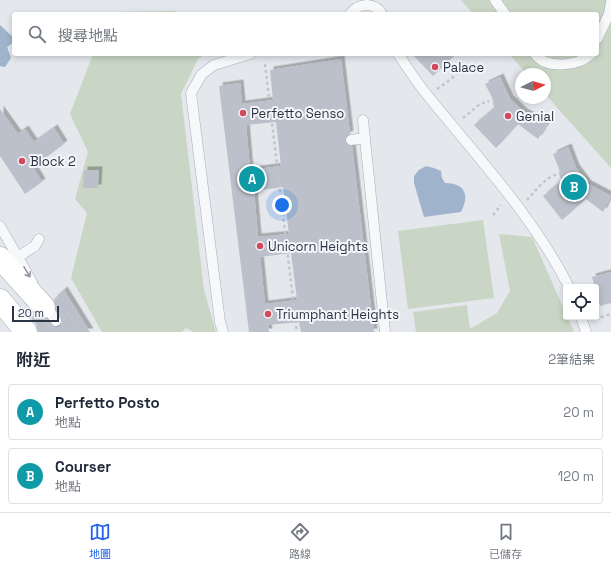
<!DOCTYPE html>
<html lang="zh-TW">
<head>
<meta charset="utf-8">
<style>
  body { margin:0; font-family:"Space Grotesk","Noto Sans TC",sans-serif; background:#f2f2f3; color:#1f2937 }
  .controls { position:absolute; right:12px; bottom:12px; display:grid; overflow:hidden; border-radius:4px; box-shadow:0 2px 6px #0003 }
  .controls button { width:36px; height:36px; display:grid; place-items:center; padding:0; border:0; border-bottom:1px solid #e0e1e3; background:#fff; color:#1f2937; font:20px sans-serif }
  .compass { position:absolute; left:515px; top:68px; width:36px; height:36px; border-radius:50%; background:#fff; box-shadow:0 2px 6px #0003; rotate:84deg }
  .scale { position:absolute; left:12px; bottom:10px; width:47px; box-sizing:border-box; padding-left:4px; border:2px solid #2b3445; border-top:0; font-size:11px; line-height:14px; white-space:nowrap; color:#2b3445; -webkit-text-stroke:3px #f4f6f9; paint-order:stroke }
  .you { position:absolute; left:282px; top:205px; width:14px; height:14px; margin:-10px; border:3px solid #fff; border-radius:50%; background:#1a73e8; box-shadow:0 0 0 6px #1a73e833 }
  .badge { display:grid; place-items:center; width:26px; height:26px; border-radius:50%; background:#2563eb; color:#fff; font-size:13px; font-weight:700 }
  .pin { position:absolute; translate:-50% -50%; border:2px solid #fff; box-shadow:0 1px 4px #0006 }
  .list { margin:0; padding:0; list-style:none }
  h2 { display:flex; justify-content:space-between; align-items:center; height:52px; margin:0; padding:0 16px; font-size:17px }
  h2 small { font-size:13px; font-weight:400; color:#747a83 }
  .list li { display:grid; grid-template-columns:26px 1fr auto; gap:12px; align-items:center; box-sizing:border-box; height:56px; margin:0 8px 8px; padding:0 8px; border:1px solid #e0e1e3; border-radius:4px }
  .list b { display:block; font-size:15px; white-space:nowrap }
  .list p { margin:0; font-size:13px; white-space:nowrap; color:#747a83 }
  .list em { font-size:13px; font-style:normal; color:#747a83 }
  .icon { flex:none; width:22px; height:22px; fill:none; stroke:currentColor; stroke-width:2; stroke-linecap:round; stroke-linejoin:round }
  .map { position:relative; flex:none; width:611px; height:332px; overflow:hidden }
  .search { position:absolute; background:#fff; box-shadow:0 2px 6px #0003; left:12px; right:12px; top:12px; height:44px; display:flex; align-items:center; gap:10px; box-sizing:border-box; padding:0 14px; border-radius:4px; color:#747a83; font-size:15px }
  .sheet { height:180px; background:#fff }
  nav { display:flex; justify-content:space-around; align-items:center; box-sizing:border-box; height:56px; border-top:1px solid #e0e1e3; background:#fff; font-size:11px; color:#747a83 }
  nav a { display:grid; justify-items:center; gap:2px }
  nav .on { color:#2563eb }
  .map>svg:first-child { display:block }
  .green { fill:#c9d6c5 }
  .water { fill:#9fb4cc }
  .building { fill:#bbc0ca; fill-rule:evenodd; filter:url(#shadow) }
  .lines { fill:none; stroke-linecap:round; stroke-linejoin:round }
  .primary-tunnel { stroke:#bfc3cb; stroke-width:22; stroke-dasharray:22 11; stroke-linecap:butt }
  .service-casing { stroke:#a9aeb7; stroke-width:11 }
  .primary-casing { stroke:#a3abb8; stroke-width:23 }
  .path { stroke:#c2c5cb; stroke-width:2.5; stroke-dasharray:3 3; stroke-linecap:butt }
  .service { stroke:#f7f8fa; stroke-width:10 }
  .primary { stroke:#fff; stroke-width:22 }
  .oneway { stroke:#9196a0 }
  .poi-dot { fill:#d1495b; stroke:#f4f6f9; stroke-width:1.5 }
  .labels { text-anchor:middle; stroke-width:4; stroke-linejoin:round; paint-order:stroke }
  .poi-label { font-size:13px; fill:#2b3445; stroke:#f4f6f9; text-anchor:start }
</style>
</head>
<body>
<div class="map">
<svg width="611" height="332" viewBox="0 0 611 332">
  <defs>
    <filter id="shadow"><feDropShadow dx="3.5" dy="-3.5" stdDeviation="0" flood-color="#0004"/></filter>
  </defs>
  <rect width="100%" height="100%" fill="#e4e7ec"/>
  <g class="green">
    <path d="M461,0H611V168L545,94V74H527L509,54H597V14H473Z"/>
    <path d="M175,11L184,14H107L108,12Z"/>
    <path d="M93,54H205L198,59L181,94L204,290L216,332H194L186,328L182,332H102L71,278L87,213L75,199L88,152L70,114Z"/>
    <path d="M483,220L494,298L408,309L398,231Z"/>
    <path d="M499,234L532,237L574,332H416L413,312L467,305L470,329L497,313L510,291Z"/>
  </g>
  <g class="water">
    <path d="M0,25L14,38V42L7,47L11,58L5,67L0,66Z"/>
    <path d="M426,166L434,168L441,171L442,178L445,183C465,183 470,195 461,212L424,217L414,183V176L419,170Z"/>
  </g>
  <g class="building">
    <path d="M412,54H456L433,76Z"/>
    <path d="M341,59L350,134L347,135L345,141L346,144L352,146L374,332H301L299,322L268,325L269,332H249L219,86L240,83L242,104L273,100L270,70ZM276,122L281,166L250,170L246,125ZM283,187L289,234L258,237L254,191ZM291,253L297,300L265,304L260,257Z"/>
    <path d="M500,77L510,99L524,112L547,124L538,139L518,124L496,148L474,125L494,108L492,97L485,84Z"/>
    <path d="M0,109L18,134L25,129L34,142L54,128L64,144L33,167L42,182L25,194L0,156Z"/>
    <path d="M568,147L576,168L588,184L611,196L603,212L586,199L562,220L543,196L561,181L559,169L553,154Z"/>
    <path d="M84,170H99L98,188H83Z"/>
    <path d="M611,272V303L600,306L592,277Z"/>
    <path d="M64,290L90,332H38L36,324L31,318L34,315L41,319H47L53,327H59L62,324V320L56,309L54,299Z"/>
  </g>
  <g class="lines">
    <path class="primary-tunnel" d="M44,307L63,332"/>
    <defs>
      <g id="service">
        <path d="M495,0L505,14"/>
        <path d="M350,14C358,3 374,1 382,14"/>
        <path d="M597,39L609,14L611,2"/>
        <path d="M398,54C408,68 417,83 428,96C478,158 533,216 569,287"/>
        <path d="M535,54C547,70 578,66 591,54"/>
        <path d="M363,120L385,332"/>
        <path d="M351,140L365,138"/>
        <path d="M0,226L32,282"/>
        <path d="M18,257L35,246L39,239"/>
        <path d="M45,304L56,321"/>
        <path d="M581,317L586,332"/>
        <path d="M223,332L220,322L191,93L202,74L214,65L250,54"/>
      </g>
      <g id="primary">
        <path d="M0,258L44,307"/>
        <path d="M0,300L26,332"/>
      </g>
    </defs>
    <use href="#service" class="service-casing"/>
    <use href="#primary" class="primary-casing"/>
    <g class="path">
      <path d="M265,64L297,332"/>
      <path d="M531,74L537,71"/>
      <path d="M437,89C448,81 462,74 461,59"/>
      <path d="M463,118L480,104L489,101"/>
      <path d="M527,200C540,186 553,166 573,177"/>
      <path d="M493,215L501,205"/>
      <path d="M67,312L81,332"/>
      <path d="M595,319L611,314"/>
    </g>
    <use href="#service" class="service"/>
    <use href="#primary" class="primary"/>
  </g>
  <defs><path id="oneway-shaft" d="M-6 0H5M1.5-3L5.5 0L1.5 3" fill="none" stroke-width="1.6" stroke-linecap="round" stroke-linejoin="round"/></defs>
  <use class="oneway" href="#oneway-shaft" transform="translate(27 272) rotate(60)"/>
  <g class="poi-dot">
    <circle cx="435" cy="67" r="4"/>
    <circle cx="243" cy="113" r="4"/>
    <circle cx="508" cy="116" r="4"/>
    <circle cx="22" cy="161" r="4"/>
    <circle cx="260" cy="246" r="4"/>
    <circle cx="268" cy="314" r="4"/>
  </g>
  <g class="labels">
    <g class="poi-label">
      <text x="443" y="72">Palace</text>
      <text x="251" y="118">Perfetto Senso</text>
      <text x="516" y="121">Genial</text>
      <text x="30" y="166">Block 2</text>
      <text x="268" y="251">Unicorn Heights</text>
      <text x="276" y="319">Triumphant Heights</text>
    </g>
  </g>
</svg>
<div class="controls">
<button><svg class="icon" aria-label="locate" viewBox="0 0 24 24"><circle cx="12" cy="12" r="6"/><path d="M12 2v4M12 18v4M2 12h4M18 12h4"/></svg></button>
</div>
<svg class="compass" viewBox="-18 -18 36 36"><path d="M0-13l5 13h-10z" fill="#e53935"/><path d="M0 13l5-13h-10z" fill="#747a83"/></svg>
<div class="scale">20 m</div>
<div class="you"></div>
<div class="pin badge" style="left:252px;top:179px;background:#0f9aa8">A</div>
<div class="pin badge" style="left:574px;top:187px;background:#0f9aa8">B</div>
<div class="search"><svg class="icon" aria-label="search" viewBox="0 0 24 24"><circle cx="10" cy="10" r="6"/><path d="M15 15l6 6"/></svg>搜尋地點</div>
</div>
<section class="sheet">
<h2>附近<small>2筆結果</small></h2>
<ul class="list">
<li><span class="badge" style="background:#0f9aa8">A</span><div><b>Perfetto Posto</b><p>地點</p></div><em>20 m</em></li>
<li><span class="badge" style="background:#0f9aa8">B</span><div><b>Courser</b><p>地點</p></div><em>120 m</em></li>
</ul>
</section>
<nav>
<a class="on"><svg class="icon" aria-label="map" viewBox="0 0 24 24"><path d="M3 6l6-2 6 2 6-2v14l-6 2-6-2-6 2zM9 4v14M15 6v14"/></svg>地圖</a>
<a><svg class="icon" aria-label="directions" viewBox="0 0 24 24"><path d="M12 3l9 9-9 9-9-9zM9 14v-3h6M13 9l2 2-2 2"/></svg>路線</a>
<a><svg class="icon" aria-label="saved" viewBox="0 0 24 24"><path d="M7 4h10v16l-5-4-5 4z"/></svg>已儲存</a>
</nav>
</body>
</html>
